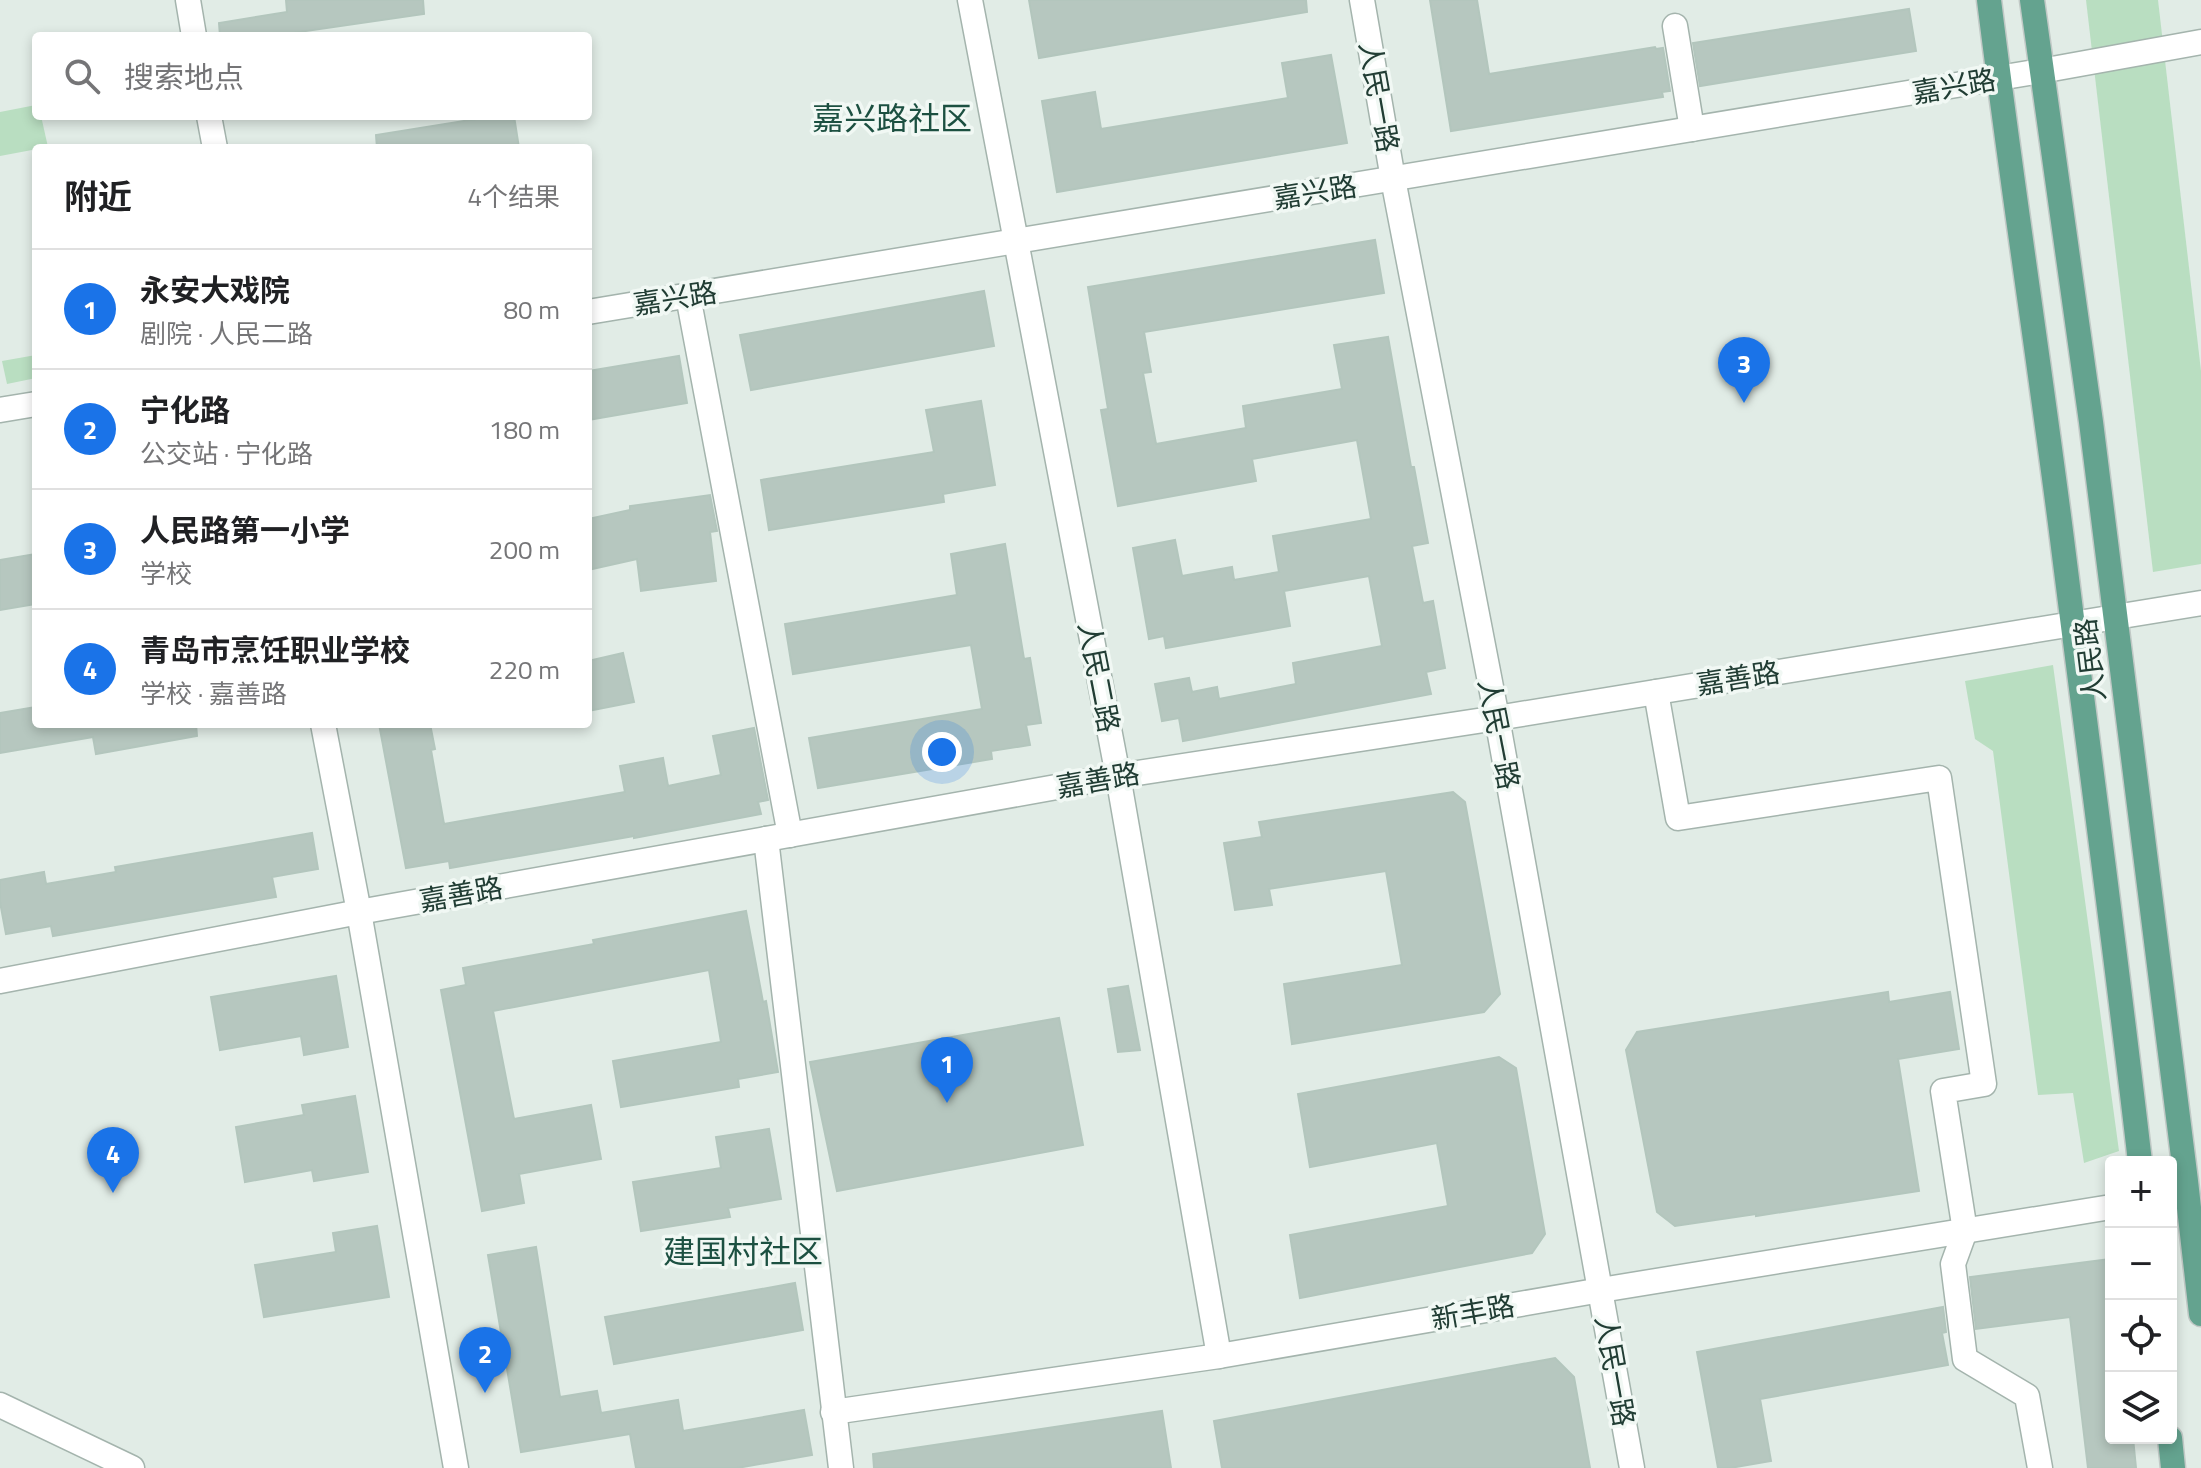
<!DOCTYPE html>
<html lang="zh">
<head>
<meta charset="utf-8">
<style>
  body { margin:0; font-family:"Titillium Web","Noto Sans SC",sans-serif; background:#f2f2f2; color:#202124 }
  .controls { position:absolute; right:24px; bottom:24px; display:grid; overflow:hidden; border-radius:8px; box-shadow:0 4px 12px #0003 }
  .controls button { width:72px; height:72px; display:grid; place-items:center; padding:0; border:0; border-bottom:2px solid #e0e0e0; background:#fff; color:#202124; font:40px sans-serif }
  .you { position:absolute; left:942px; top:752px; width:28px; height:28px; margin:-20px; border:6px solid #fff; border-radius:50%; background:#1a73e8; box-shadow:0 0 0 12px #1a73e833 }
  .badge { display:grid; place-items:center; width:52px; height:52px; border-radius:50%; background:#1a73e8; color:#fff; font-size:26px; font-weight:700 }
  .pin { position:absolute; translate:-50% -66px; filter:drop-shadow(0 2px 4px #0008) }
  .pin::after { content:''; position:absolute; top:42px; width:28px; height:24px; background:inherit; clip-path:polygon(0 0,100% 0,50% 100%) }
  .list { margin:0; padding:0; list-style:none }
  h2 { display:flex; justify-content:space-between; align-items:center; height:104px; margin:0; padding:0 32px; font-size:34px }
  h2 small { font-size:26px; font-weight:400; color:#757577 }
  .list li { display:grid; grid-template-columns:52px 1fr auto; gap:24px; align-items:center; box-sizing:border-box; height:120px; padding:0 32px; border-top:2px solid #e0e0e0 }
  .list b { display:block; font-size:30px; white-space:nowrap }
  .list p { margin:0; font-size:26px; white-space:nowrap; color:#757577 }
  .list em { font-size:26px; font-style:normal; color:#757577 }
  .icon { flex:none; width:44px; height:44px; fill:none; stroke:currentColor; stroke-width:2; stroke-linecap:round; stroke-linejoin:round }
  .map { position:relative; flex:none; width:2201px; height:1468px; overflow:hidden }
  .search { position:absolute; background:#fff; box-shadow:0 4px 12px #0003; left:32px; top:32px; width:560px; height:88px; display:flex; align-items:center; gap:20px; box-sizing:border-box; padding:0 28px; border-radius:8px; color:#757577; font-size:30px }
  .panel { position:absolute; background:#fff; box-shadow:0 4px 12px #0003; left:32px; top:144px; width:560px; height:584px; border-radius:8px }
  .map>svg:first-child { display:block }
  .green { fill:#b9dec1 }
  .building { fill:#b6c7bf; stroke:#b3c6bd; stroke-width:2 }
  .lines { fill:none; stroke-linecap:round; stroke-linejoin:round }
  .minor-casing { stroke:#a4b4ad; stroke-width:27 }
  .major-casing { stroke:#c1c9c6; stroke-width:27 }
  .minor { stroke:#fff; stroke-width:24 }
  .major { stroke:#64a38f; stroke-width:24 }
  .labels { text-anchor:middle; stroke-width:7; stroke-linejoin:round; paint-order:stroke }
  .street-label { font-size:28px; fill:#213d34; stroke:#f1f8f4 }
  .quarter-label { font-size:32px; fill:#1c5041; stroke:#f1f8f4 }
</style>
</head>
<body>
<div class="map">
<svg width="2201" height="1468" viewBox="0 0 2201 1468">
  <rect width="100%" height="100%" fill="#e1ece6"/>
  <g class="green">
    <path d="M2086,0H2158L2201,371V564L2153,572Z"/>
    <path d="M36,105V116H41L48,147L0,156V112Z"/>
    <path d="M36,355V378L7,384L2,361Z"/>
    <path d="M2053,665L2119,1151L2084,1163L2073,1093L2038,1095L1993,751L1975,739L1965,681Z"/>
  </g>
  <g class="building">
    <path d="M286,0H423L424,14L292,33V36H220L219,23L287,12Z"/>
    <path d="M1029,0H1306L1307,12L1039,58Z"/>
    <path d="M1430,0H1477L1489,74L1655,47L1656,49L1663,48L1670,91L1662,92L1663,97L1451,131Z"/>
    <path d="M1909,9L1916,51L1700,86L1693,43Z"/>
    <path d="M1331,55L1347,143L1057,192L1042,101L1095,92L1101,129L1288,98L1282,63Z"/>
    <path d="M495,116H514L519,148H377L376,135Z"/>
    <path d="M1375,240L1384,293L1144,332L1151,372L1143,373L1156,444L1246,428L1243,406L1342,389L1334,345L1388,337L1411,467H1414L1428,543L1412,546L1423,603L1433,601L1445,668L1426,672L1431,694L1183,741L1179,718L1162,721L1155,684L1189,678L1192,692L1217,687L1219,699L1296,684L1293,663L1382,646L1369,576L1284,591L1290,626L1166,648L1164,636L1149,639L1133,548L1175,540L1182,576L1232,567L1234,580L1279,572L1273,536L1371,519L1357,440L1252,459L1256,481L1118,506L1101,410L1108,409L1088,287Z"/>
    <path d="M984,291L994,346L751,390L740,335Z"/>
    <path d="M679,356L687,403L588,420V371Z"/>
    <path d="M981,401L995,485L943,494L944,502L769,530L761,480L934,452L926,410Z"/>
    <path d="M710,495L717,531L710,532L716,581L641,591L637,559L588,570V519L630,510V506Z"/>
    <path d="M1005,544L1024,659L1030,658L1041,723L1026,725L1030,745L991,751L992,759L818,788L809,738L982,709L971,645L793,674L785,624L957,595L951,554Z"/>
    <path d="M36,554V604L0,610V560Z"/>
    <path d="M623,653L634,702L588,711V661Z"/>
    <path d="M36,707V724H196L197,736L96,754L93,737L0,753V713Z"/>
    <path d="M379,724H430L435,749L431,750L444,824L625,792L620,766L663,758L668,786L721,775L713,736L754,728L768,800L758,802L761,814L634,838V836L450,868L449,861L406,868Z"/>
    <path d="M1453,792L1465,802L1500,994L1484,1012L1292,1044L1284,984L1402,965L1386,871L1269,889L1272,905L1235,910L1224,843L1262,837L1259,822Z"/>
    <path d="M312,833L318,869L272,877L276,897L53,936L51,926L6,934L0,902V880L44,872L46,884L116,872L115,867Z"/>
    <path d="M746,911L763,1002L766,1001L778,1072L738,1079L739,1087L621,1107L613,1061L721,1042L709,970L493,1011L514,1119L591,1105L601,1159L519,1174L524,1203L482,1211L441,990L466,985L463,968L594,944L593,940Z"/>
    <path d="M336,976L348,1047L304,1055L301,1036L220,1050L211,997Z"/>
    <path d="M1128,986L1140,1050L1118,1052L1108,989Z"/>
    <path d="M1888,992L1889,1002L1950,992L1959,1049L1898,1059L1919,1191L1756,1216V1214L1675,1226L1657,1212L1626,1050L1637,1032Z"/>
    <path d="M1059,1018L1083,1145L837,1191L810,1062Z"/>
    <path d="M1499,1057L1516,1068L1545,1234L1532,1253L1300,1298L1290,1235L1448,1206L1437,1143L1310,1167L1298,1094Z"/>
    <path d="M355,1096L368,1172L314,1181L312,1170L245,1182L236,1127L304,1115L302,1105Z"/>
    <path d="M769,1129L781,1199L728,1208L730,1217L641,1231L633,1182L721,1168L716,1137Z"/>
    <path d="M377,1226L389,1297L264,1317L255,1265L336,1252L333,1233Z"/>
    <path d="M536,1247L560,1397L597,1391L601,1413L678,1400L683,1431L804,1410L812,1455L737,1468H636L630,1434L521,1452L488,1255Z"/>
    <path d="M2111,1259V1438H2133L2136,1468H2088L2070,1317L1976,1329L1970,1277Z"/>
    <path d="M795,1283L803,1330L614,1364L605,1317Z"/>
    <path d="M1943,1307L1946,1332L1942,1333L1948,1365L1760,1399L1771,1461L1730,1468H1718L1697,1352Z"/>
    <path d="M1555,1358L1574,1377L1590,1468H1222L1214,1421Z"/>
    <path d="M1162,1411L1171,1468H874L873,1454Z"/>
  </g>
  <g class="lines">
    <defs>
      <g id="minor">
        <path d="M188,0L194,36"/>
        <path d="M970,0L1118,776L1219,1356"/>
        <path d="M1362,0L1393,179L1497,718L1632,1468"/>
        <path d="M1675,26L1692,129"/>
        <path d="M209,116L215,148"/>
        <path d="M688,296L790,835"/>
        <path d="M588,312L2041,71L2201,42"/>
        <path d="M0,410L36,404"/>
        <path d="M1656,692L1678,818L1939,778L1984,1084L1943,1091L1965,1231L1953,1264L1965,1359L2027,1396L2040,1468"/>
        <path d="M323,724L359,912L456,1468"/>
        <path d="M766,839L841,1468"/>
        <path d="M0,981L359,912L1118,776L1497,718L2201,603"/>
        <path d="M0,1405L132,1468"/>
        <path d="M833,1412L1219,1356L1601,1290L2111,1207"/>
      </g>
      <g id="major">
        <path d="M1989,0C2011,180 2039,359 2062,539C2088,746 2116,954 2140,1162"/>
        <path d="M2032,0L2091,422L2186,1181L2201,1314"/>
        <path d="M2170,1438L2173,1468"/>
      </g>
    </defs>
    <use href="#minor" class="minor-casing"/>
    <use href="#major" class="major-casing"/>
    <use href="#minor" class="minor"/>
    <use href="#major" class="major"/>
  </g>
  <g class="labels">
    <g class="street-label">
      <text transform="translate(1954 86) rotate(-10)" y="10">嘉兴路</text>
      <text transform="translate(1379 97) rotate(80)" y="10">人民一路</text>
      <text transform="translate(1315 192) rotate(-9)" y="10">嘉兴路</text>
      <text transform="translate(675 298) rotate(-9)" y="10">嘉兴路</text>
      <text transform="translate(2090 660) rotate(-97)" y="10">人民路</text>
      <text transform="translate(1099 677) rotate(79)" y="10">人民二路</text>
      <text transform="translate(1738 678) rotate(-9)" y="10">嘉善路</text>
      <text transform="translate(1499 734) rotate(79)" y="10">人民一路</text>
      <text transform="translate(1098 780) rotate(-10)" y="10">嘉善路</text>
      <text transform="translate(461 894) rotate(-10)" y="10">嘉善路</text>
      <text transform="translate(1473 1312) rotate(-10)" y="10">新丰路</text>
      <text transform="translate(1615 1371) rotate(80)" y="10">人民一路</text>
    </g>
    <g class="quarter-label">
      <text x="892" y="130">嘉兴路社区</text>
      <text x="743" y="1263">建国村社区</text>
    </g>
  </g>
</svg>
<div class="controls">
<button>+</button>
<button>−</button>
<button><svg class="icon" aria-label="locate" viewBox="0 0 24 24"><circle cx="12" cy="12" r="6"/><path d="M12 2v4M12 18v4M2 12h4M18 12h4"/></svg></button>
<button><svg class="icon" aria-label="layers" viewBox="0 0 24 24"><path d="M12 4l9 5-9 5-9-5zM3 14l9 5 9-5"/></svg></button>
</div>
<div class="you"></div>
<div class="pin badge" style="left:947px;top:1103px">1</div>
<div class="pin badge" style="left:485px;top:1393px">2</div>
<div class="pin badge" style="left:1744px;top:403px">3</div>
<div class="pin badge" style="left:113px;top:1193px">4</div>
<div class="search"><svg class="icon" aria-label="search" viewBox="0 0 24 24"><circle cx="10" cy="10" r="6"/><path d="M15 15l6 6"/></svg>搜索地点</div>
<section class="panel">
<h2>附近<small>4个结果</small></h2>
<ul class="list">
<li><span class="badge">1</span><div><b>永安大戏院</b><p>剧院 · 人民二路</p></div><em>80 m</em></li>
<li><span class="badge">2</span><div><b>宁化路</b><p>公交站 · 宁化路</p></div><em>180 m</em></li>
<li><span class="badge">3</span><div><b>人民路第一小学</b><p>学校</p></div><em>200 m</em></li>
<li><span class="badge">4</span><div><b>青岛市烹饪职业学校</b><p>学校 · 嘉善路</p></div><em>220 m</em></li>
</ul>
</section>
</div>
</body>
</html>
